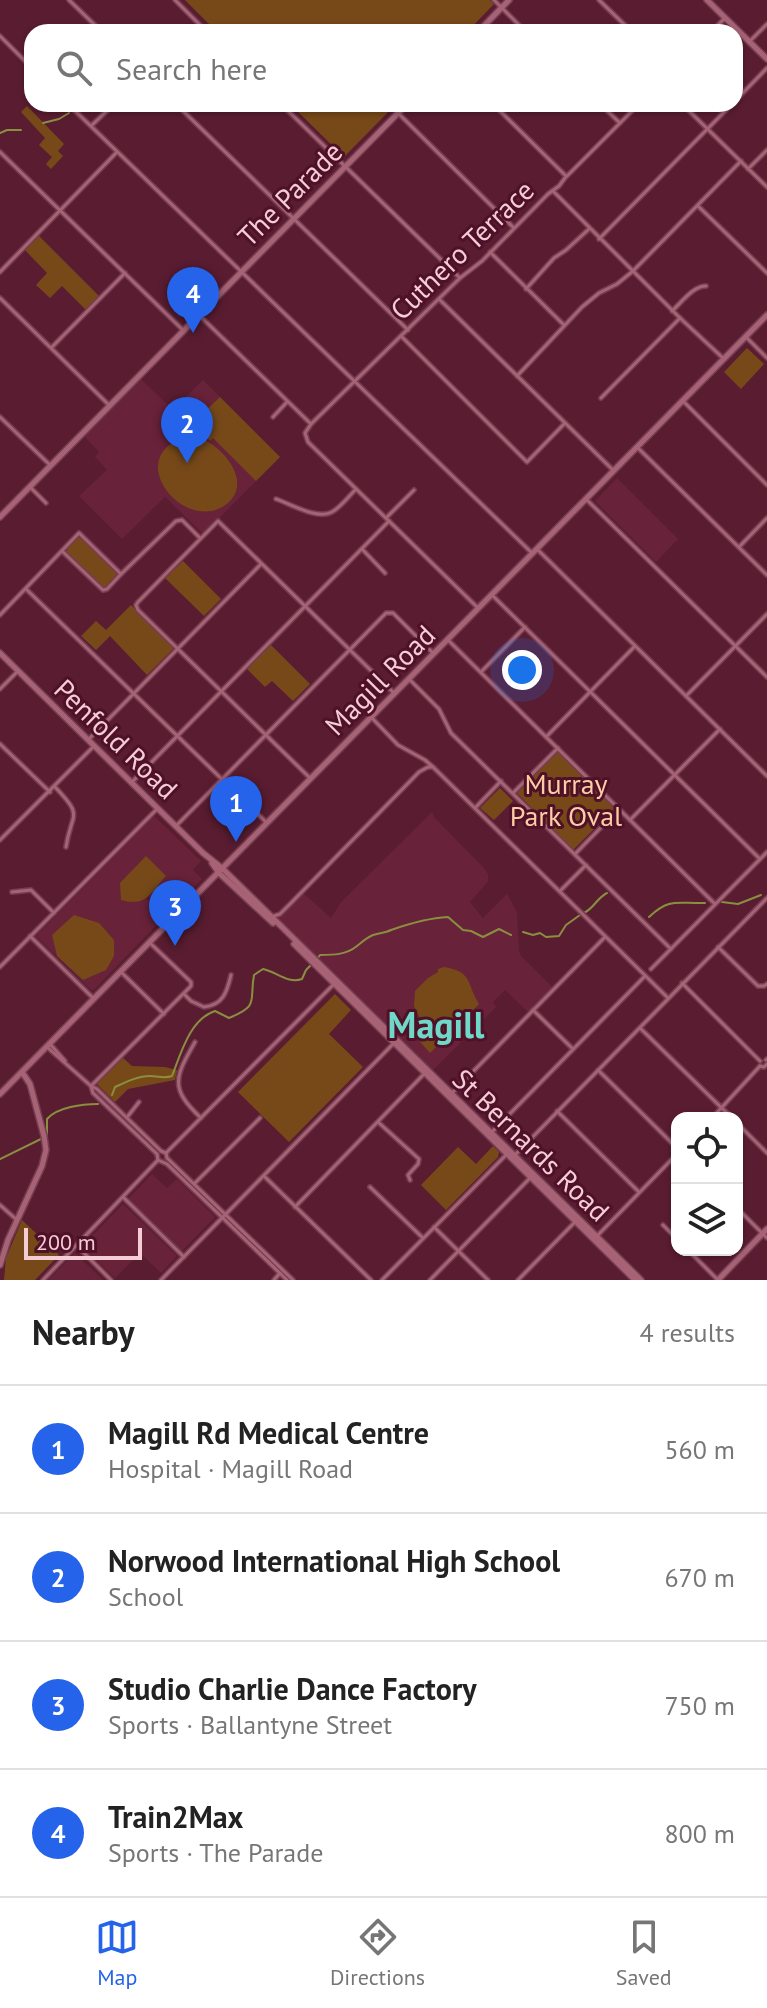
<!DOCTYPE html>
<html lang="en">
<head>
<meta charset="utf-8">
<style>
  body { margin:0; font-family:"PT Sans",sans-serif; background:#f6f6f6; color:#222 }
  .controls { position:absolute; right:24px; bottom:24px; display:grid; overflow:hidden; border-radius:16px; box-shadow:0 2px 6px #0004 }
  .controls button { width:72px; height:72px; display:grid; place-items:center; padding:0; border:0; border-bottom:2px solid #e0e0e0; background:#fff; color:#222; font:40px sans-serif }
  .scale { position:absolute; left:24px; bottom:20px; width:118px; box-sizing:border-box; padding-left:8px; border:4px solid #f5cdd6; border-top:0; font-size:22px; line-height:28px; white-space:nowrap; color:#f5cdd6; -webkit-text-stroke:6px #4e1127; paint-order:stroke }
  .you { position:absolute; left:522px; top:670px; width:28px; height:28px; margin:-20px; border:6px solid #fff; border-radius:50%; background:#1a73e8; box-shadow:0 0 0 12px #1a73e833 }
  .badge { display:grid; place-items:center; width:52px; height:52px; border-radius:50%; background:#2563eb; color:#fff; font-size:26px; font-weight:700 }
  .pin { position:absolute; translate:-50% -66px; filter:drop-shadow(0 2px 4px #0008) }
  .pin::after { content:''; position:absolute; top:42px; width:28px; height:24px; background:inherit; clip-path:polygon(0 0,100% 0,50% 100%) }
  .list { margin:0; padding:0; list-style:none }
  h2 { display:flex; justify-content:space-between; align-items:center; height:104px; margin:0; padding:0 32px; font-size:34px }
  h2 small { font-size:26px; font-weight:400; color:#767676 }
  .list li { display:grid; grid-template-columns:52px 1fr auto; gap:24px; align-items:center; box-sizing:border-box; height:128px; padding:0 32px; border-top:2px solid #e0e0e0 }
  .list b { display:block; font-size:30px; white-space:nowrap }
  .list p { margin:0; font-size:26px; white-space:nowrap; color:#767676 }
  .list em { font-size:26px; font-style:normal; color:#767676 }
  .icon { flex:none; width:44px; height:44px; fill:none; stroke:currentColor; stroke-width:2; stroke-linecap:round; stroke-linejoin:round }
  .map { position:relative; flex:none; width:767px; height:1280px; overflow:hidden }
  .search { position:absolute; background:#fff; box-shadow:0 2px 6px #0004; left:24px; right:24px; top:24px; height:88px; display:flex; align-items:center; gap:20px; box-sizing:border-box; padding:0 28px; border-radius:24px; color:#767676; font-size:30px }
  .sheet { height:616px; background:#fff }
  nav { display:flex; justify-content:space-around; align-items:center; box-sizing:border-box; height:112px; border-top:2px solid #e0e0e0; background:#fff; font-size:22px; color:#767676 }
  nav a { display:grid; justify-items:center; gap:4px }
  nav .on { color:#2563eb }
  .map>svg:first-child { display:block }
  .built { fill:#682239 }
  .green { fill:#774919 }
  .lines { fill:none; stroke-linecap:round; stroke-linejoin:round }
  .stream { stroke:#8a8f40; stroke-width:2 }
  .street-casing { stroke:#743e52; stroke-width:6 }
  .secondary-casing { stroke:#743e52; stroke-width:8 }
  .street { stroke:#a86275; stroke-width:3 }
  .secondary { stroke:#a86275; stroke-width:5 }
  .labels { text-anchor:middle; stroke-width:6; stroke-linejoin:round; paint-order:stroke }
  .street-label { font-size:28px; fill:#f5cdd6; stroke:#4e1127 }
  .park-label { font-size:28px; fill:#fccda4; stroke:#4e1127 }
  .district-label { font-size:36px; font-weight:bold; fill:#70d8c9; stroke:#4e1127 }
</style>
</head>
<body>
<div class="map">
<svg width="767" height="1280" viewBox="0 0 767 1280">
  <rect width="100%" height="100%" fill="#5a1c31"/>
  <g class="built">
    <path d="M141,379L168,405L175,399L180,403L203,380L280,457L203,534L165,497L122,539L79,496L107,470L95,457L99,452L84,436Z"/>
    <path d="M617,478L678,539L656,562L595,501Z"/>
    <path d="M432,812L435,818L483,867L488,874V882L470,902L483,918L507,894L517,912L519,951L521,956L554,989L530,1014L505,990L493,1002L496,1007L433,1070L427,1071L278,923V919L280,914L302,892L331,918L341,902Z"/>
    <path d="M154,816L201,861L193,870L202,879L181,901L163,883L146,899L164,917L94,990H91L36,936Z"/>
    <path d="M152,1174L167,1188L177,1179L215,1217L182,1251L128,1199Z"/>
    <path d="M123,1204L177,1256L161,1273L140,1253L115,1278L82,1246Z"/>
    <path d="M75,1253L103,1280H48Z"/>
  </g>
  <g class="green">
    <path d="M185,0H490L494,4L467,32H217Z"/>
    <path d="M290,104H396L344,157Z"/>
    <path d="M27,106L64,144L58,151L63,156L51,169L46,164L52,157L39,145L45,138L21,112Z"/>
    <path d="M37,234L100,297L87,311L62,286L50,298L36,285L47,273L23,248Z"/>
    <path d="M747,348L764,364L741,389L724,372Z"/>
    <path d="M220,397L280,457L256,481L213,438L210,441L193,424L182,434L166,418L183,401L200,416Z"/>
    <path d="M191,435C219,440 258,483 224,506C183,533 118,454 191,435Z"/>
    <path d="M77,537L84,539L117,573L116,578L106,587H101L66,553L67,547Z"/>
    <path d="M183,561L221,599L204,616L165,578Z"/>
    <path d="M131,605L174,648L147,675L110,636L96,650L81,636L96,621L106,630Z"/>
    <path d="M271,645L310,684L293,701L272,681L265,687L247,669Z"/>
    <path d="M558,750L615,808L573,850L517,793Z"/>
    <path d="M500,788L513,801L494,820L480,808Z"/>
    <path d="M146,856L166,876C150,893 147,907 121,900L120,883Z"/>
    <path d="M74,915L99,923L114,940V956L106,970L83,980L57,956L52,935Z"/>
    <path d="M444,967C474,972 466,984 479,1004L430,1053L414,1035L423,1025L414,1006L415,991L428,978L438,972V969Z"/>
    <path d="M335,994L351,1010L329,1034L363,1067L289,1142L238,1092Z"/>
    <path d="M122,1057L132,1066L165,1067L177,1070L175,1080L128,1089L115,1102L96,1083Z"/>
    <path d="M493,1146L499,1152L498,1157L446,1210L421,1185L458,1147L476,1164Z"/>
    <path d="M22,1220L59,1255L35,1280H4L6,1258Z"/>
  </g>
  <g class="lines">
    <g class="stream">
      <path d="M43,123L59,119L69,113"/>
      <path d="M0,133L7,130H21"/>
      <path d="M722,902L738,904L761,895"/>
      <path d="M584,913C594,908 597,898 607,893"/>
      <path d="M649,917C670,897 678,904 705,903"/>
      <path d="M523,932L533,935L540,933L546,937L559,936L566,925L580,915"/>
      <path d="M317,959L320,955C333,955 346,955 357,946C362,942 366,938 373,935C379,933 385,933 391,930C411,923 428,918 448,917L463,930L471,931L483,937L499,929L511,935"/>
      <path d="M112,1095L115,1087C126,1082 138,1076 150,1076C159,1076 163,1079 172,1076C181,1053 190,1019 215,1011L229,1018C260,1005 249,1002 254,975L263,969C277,972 288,984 302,979L306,970L311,965"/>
      <path d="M0,1159L47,1136V1119C57,1107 83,1104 98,1104"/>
    </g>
    <defs>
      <g id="street">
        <path d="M69,0L102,32"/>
        <path d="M175,0L207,32"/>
        <path d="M494,0L526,32"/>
        <path d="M599,0L632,32"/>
        <path d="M711,32L725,18"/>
        <path d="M0,36L32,68"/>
        <path d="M750,41L767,24"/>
        <path d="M735,101L767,68"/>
        <path d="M68,104L531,552"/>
        <path d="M176,104L408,330"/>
        <path d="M281,104L460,278"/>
        <path d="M493,104L566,176"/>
        <path d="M600,104L620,123"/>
        <path d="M682,104L767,187"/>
        <path d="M398,113L514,228"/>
        <path d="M91,126L114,104"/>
        <path d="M0,152L184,331"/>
        <path d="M748,169L767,150"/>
        <path d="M553,191L680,318L724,359"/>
        <path d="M698,206L767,273"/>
        <path d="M599,239L732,104"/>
        <path d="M490,252L564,325"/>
        <path d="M0,272L117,152"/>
        <path d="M526,289L554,258L566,250L589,229"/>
        <path d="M0,298L109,405"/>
        <path d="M440,300L614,471"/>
        <path d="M672,311C682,302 693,286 706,286"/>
        <path d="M199,315L311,424"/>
        <path d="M401,336L527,462L565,423"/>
        <path d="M746,337L767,358"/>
        <path d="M52,347L125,273"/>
        <path d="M517,376L582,307L599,293L617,284L633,271L741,161"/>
        <path d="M601,398L680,318"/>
        <path d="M683,401L767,485"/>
        <path d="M0,417L49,464"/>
        <path d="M273,417L287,402"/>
        <path d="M637,447L767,575"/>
        <path d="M30,487L46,503"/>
        <path d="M276,499C291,504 317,520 332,512C341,507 349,496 356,489"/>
        <path d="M587,500L767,677"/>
        <path d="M386,518L414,490"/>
        <path d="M739,547L767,518"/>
        <path d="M362,549L385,573"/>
        <path d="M537,549L767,776"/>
        <path d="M121,574L176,521L182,520L200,538"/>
        <path d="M26,589L267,823"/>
        <path d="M492,595L760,859"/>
        <path d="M477,607L308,442L305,433L311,424L460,278L482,261L548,194L559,186L565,178L639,104"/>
        <path d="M0,615L79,533L121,574L107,589L103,590L62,551"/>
        <path d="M448,640L715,904"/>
        <path d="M481,672L525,627"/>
        <path d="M409,679L439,709L451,733L671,949"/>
        <path d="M0,689L17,672"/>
        <path d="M686,696L767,614"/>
        <path d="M372,718L398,745L425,760L433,767L668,998"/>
        <path d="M546,737L635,646"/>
        <path d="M88,740L261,564"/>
        <path d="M0,744L50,792"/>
        <path d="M311,779L138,610L136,605L138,602L218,521L395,694"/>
        <path d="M133,781L389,521"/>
        <path d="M55,787C85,818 71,812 66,847"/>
        <path d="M513,793L558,748"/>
        <path d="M476,807L501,781"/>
        <path d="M630,820L720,729"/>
        <path d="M176,826L386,613H393L434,654"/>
        <path d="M0,840L94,746"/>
        <path d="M575,854L619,809"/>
        <path d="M560,891L586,865"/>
        <path d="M12,892L31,890L54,913"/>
        <path d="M274,916L280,914L292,902L419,772L428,767H433"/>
        <path d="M30,936L93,998"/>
        <path d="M718,947L758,986H764L767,984"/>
        <path d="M0,967L158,808"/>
        <path d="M651,969L767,852"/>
        <path d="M121,972L164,1014"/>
        <path d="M682,983L760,1061"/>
        <path d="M184,994L191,1001L204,1007C223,1005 227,992 231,975"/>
        <path d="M533,1010L573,1049"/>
        <path d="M640,1028L732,1118"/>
        <path d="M195,1042C175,1077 169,1088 201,1118"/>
        <path d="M50,1044L65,1061"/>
        <path d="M47,1047L91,1086L97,1089L161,1151L166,1153L167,1158L293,1280"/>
        <path d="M766,1060L767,1059"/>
        <path d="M760,1066L764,1067L767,1064"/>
        <path d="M598,1070L677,1148"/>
        <path d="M91,1086L93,1093L157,1154L158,1160L167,1164L287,1280"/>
        <path d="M91,1086L191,986V982L150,943"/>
        <path d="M451,1094L605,937"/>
        <path d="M557,1111L639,1192"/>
        <path d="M128,1116L139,1102"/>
        <path d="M712,1118L760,1066"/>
        <path d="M378,1122L419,1159L418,1164L408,1175L410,1180"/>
        <path d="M737,1123L767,1153"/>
        <path d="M491,1133L645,976"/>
        <path d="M166,1153L333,985"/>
        <path d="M515,1155L767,898"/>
        <path d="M265,1177L371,1280"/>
        <path d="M195,1183L260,1118"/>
        <path d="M370,1187L423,1238"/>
        <path d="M124,1198L184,1257"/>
        <path d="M0,1205L17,1220"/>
        <path d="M295,1207L423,1075"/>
        <path d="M737,1208L767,1238"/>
        <path d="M663,1225L677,1239"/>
        <path d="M434,1227L488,1280"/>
        <path d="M596,1237L677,1154"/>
        <path d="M77,1246L111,1280"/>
        <path d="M688,1250L718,1280"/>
        <path d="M43,1280L158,1160"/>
        <path d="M161,1280L394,1043"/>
        <path d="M274,1280L280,1273"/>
        <path d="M382,1280L506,1155"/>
        <path d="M430,1280L531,1177"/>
        <path d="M518,1280L574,1223"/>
      </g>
      <g id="secondary">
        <path d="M707,0L767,59"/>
        <path d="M478,32L509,0"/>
        <path d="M0,517L407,104"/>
        <path d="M0,653L203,853L223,869L641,1280"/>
        <path d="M212,863L219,873L273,923"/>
        <path d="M294,944L635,1280"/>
        <path d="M0,1094L767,315"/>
        <path d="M0,1265L8,1240L42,1166L46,1150L44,1136L30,1084L22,1072"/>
        <path d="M718,1280L767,1229"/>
      </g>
    </defs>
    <use href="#street" class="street-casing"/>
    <use href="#secondary" class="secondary-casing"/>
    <use href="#street" class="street"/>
    <use href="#secondary" class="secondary"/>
  </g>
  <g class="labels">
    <g class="street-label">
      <text transform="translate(290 194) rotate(-45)" y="10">The Parade</text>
      <text transform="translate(462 250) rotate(-44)" y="10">Cuthero Terrace</text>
      <text transform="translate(380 680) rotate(-45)" y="10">Magill Road</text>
      <text transform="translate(116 739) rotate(44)" y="10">Penfold Road</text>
      <text transform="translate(531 1145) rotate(44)" y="10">St Bernards Road</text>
    </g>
    <g class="park-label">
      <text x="566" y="794">Murray<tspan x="566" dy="32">Park Oval</tspan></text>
    </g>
    <g class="district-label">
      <text x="436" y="1038">Magill</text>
    </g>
  </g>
</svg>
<div class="controls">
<button><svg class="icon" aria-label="locate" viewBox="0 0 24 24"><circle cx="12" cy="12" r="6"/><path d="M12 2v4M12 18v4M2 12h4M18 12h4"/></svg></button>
<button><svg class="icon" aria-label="layers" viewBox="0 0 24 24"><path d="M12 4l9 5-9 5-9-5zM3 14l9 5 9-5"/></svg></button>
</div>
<div class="scale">200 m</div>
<div class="you"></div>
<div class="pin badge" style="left:236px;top:842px">1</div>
<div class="pin badge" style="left:187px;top:463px">2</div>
<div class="pin badge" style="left:175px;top:946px">3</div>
<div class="pin badge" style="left:193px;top:333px">4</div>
<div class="search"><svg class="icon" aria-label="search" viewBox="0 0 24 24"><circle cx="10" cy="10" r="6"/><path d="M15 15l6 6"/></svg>Search here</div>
</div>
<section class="sheet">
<h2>Nearby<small>4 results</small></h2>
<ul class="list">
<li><span class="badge">1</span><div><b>Magill Rd Medical Centre</b><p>Hospital · Magill Road</p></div><em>560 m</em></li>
<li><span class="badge">2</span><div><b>Norwood International High School</b><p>School</p></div><em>670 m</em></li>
<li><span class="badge">3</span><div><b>Studio Charlie Dance Factory</b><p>Sports · Ballantyne Street</p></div><em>750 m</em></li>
<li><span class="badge">4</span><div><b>Train2Max</b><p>Sports · The Parade</p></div><em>800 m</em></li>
</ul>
</section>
<nav>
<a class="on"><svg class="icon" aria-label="map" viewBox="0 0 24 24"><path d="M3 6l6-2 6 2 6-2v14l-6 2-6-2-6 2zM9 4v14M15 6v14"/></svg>Map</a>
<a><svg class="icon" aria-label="directions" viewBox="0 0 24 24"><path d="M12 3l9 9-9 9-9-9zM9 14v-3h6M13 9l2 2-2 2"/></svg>Directions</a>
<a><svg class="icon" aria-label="saved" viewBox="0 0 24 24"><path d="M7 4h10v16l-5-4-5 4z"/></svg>Saved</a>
</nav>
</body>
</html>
